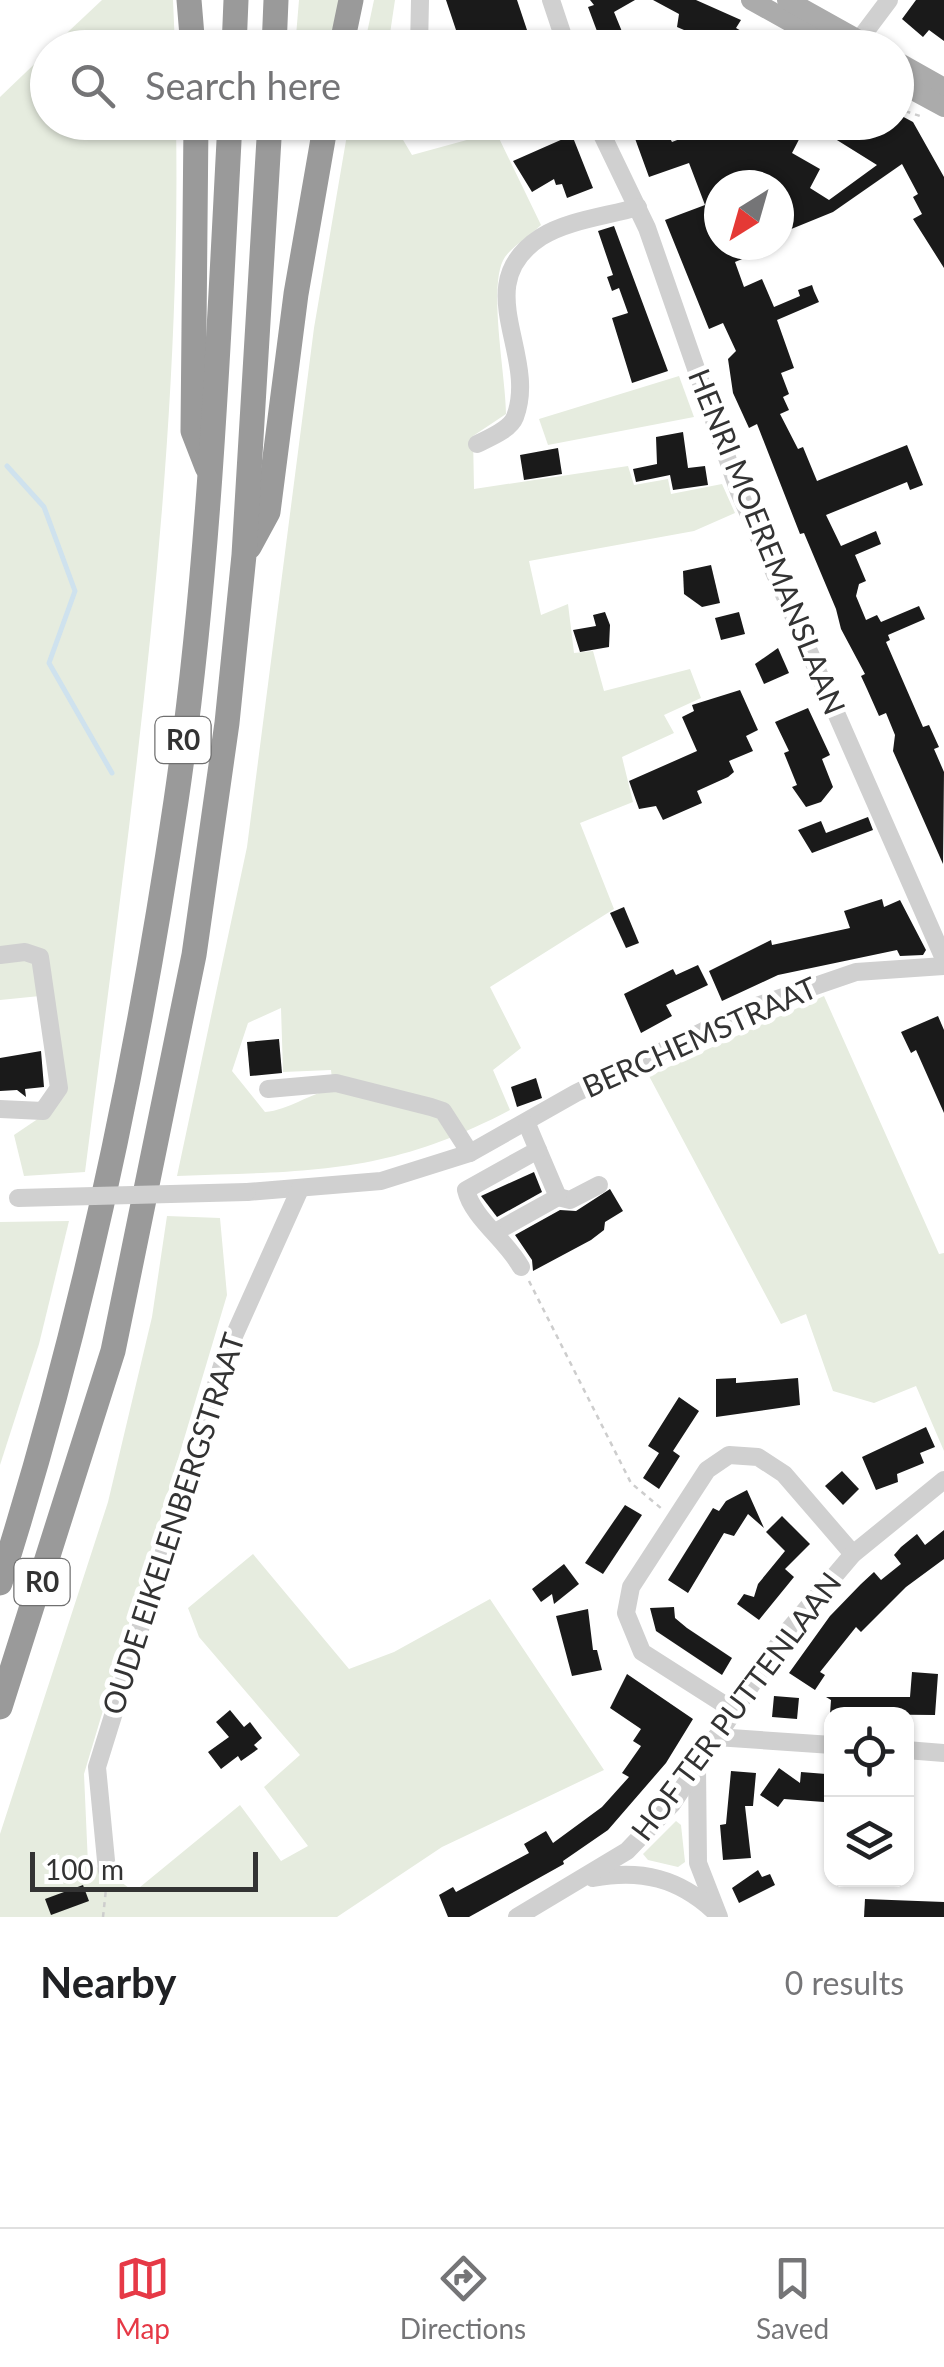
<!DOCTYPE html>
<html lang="en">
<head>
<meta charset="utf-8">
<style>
  :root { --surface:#fff; --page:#f2f2f2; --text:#202124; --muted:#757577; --line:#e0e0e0; --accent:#e63946 }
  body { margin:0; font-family:Lato,sans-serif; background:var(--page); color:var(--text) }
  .controls { position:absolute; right:30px; bottom:30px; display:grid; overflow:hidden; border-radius:20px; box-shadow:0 2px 8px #0004 }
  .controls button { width:90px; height:90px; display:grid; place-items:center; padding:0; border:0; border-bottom:2px solid var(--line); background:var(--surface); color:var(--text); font:50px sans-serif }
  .compass { position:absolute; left:704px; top:170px; width:90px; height:90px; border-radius:50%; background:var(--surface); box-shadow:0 2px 8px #0004; rotate:217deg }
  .scale { position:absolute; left:30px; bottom:25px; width:228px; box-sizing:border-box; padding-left:10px; border:5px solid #333; border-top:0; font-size:28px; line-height:35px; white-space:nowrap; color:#333; -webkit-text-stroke:8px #fff; paint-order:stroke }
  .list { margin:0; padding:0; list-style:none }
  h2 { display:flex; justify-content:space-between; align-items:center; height:130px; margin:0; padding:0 40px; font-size:42px }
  h2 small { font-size:32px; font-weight:400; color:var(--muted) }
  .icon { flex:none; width:55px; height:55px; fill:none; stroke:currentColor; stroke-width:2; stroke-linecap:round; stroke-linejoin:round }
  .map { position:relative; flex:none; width:944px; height:1917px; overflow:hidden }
  .search { position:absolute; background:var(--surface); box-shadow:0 2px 8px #0004; left:30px; right:30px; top:30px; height:110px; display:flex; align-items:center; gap:25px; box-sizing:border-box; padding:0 35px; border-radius:55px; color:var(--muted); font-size:38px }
  .sheet { height:310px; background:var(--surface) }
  nav { display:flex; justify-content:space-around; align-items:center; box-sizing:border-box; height:140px; border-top:2px solid var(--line); background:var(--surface); font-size:28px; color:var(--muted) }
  nav a { display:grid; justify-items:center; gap:5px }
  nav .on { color:var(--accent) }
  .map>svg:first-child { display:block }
  .green { fill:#e6ecdf; fill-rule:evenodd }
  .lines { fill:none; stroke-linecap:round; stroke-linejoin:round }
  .stream { stroke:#cfe2ee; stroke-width:5 }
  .building { fill:#1a1a1a }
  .path { stroke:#cdcdcd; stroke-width:2.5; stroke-dasharray:5 5; stroke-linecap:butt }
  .minor { stroke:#d0d0d0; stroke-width:18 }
  .major { stroke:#ababab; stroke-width:20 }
  .highway { stroke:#9a9a9a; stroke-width:25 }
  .minor-bridge { stroke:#d0d0d0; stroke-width:18 }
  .labels { text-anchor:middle; stroke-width:10; stroke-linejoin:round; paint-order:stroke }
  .shield { fill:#fff; stroke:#707070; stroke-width:2.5 }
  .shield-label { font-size:28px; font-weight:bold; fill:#333 }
  .street-label { font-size:30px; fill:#333; stroke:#fff }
</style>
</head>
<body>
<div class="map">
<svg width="944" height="1917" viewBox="0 0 944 1917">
  <rect width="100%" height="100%" fill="#fff"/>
  <g class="green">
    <path d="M102,0h71l2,47h-123z"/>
    <path d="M299,0h40l-10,47 -34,1z"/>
    <path d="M374,0h21l-7,47h-24z"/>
    <path d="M47,52l1,70 128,1c6,346 -47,704 -91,1049l-61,4 -10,-41 37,-25 -1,-115 -50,5v-903z"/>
    <path d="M349,123h44l19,32 84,-23 45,93c-10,10 -27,20 -36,32 -18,26 1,120 1,157l-33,22 1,53 154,-23 6,19 34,-6 3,15 51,-10 13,29 -41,18 -165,30 12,54 27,-11 6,49 19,-2 11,40 86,-22 11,29 -37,17 10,18 -52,24 11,45 -53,21 34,86 -124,78 31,61 -28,22 17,40c-123,65 -200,61 -333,66l70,-329 67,-519zM281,1008l2,64 48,-2 2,19c-25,5 -44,21 -68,23l-33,-41 16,-48z"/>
    <path d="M679,376l15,41 -146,28 -9,-26z"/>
    <path d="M824,996l115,258 5,-1v198l-28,-65 -42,17 -41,-12 -27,-77 -25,10 -132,-248z"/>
    <path d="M167,1216l53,2 7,77 -143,479 4,90 19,7 27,21 106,-87 41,56 27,-15 -44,-59 36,-32 -101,-118 -11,-29 65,-54 96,115 45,-17 96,-53 114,171 -162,77 -105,70h-337v-83l108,-332 44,-185z"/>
    <path d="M69,1221l-30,123 -39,121v-243z"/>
    <path d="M676,1821l5,4 4,37 -7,5 -30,-7 -5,-6z"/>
  </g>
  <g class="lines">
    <path class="stream" d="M7,466l37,41 31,84 -26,72 63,110"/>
  </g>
  <g class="building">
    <path d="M446,0h71l16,48h-71z"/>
    <path d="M590,0h45l-21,12 9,22 -22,8 -13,-35 6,-2z"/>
    <path d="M653,0h43l45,20 -5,8 36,20h-81l-12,-8 5,-10 -7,-3 2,-13z"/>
    <path d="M916,0h28v41l-15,-11 -6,7 -21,-18z"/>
    <path d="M896,113l17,9 31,55v91l-31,-49 9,-5 -9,-17 5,-3 -16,-30 -69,48 -54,22v-49h-60v60h57l-41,17 9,25 18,-8 12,28 26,-11 -2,-6 14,-5 2,6 5,11 -42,18 17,48 -13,5 8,21 -6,3 6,13 -9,4 18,35 5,-2 14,34 90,-36 16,40 -13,5 -3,-8 -81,33 15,31 35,-15 5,13 -26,11 11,26 -7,3 -3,12 10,24 11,-5 4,7 38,-16 6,13 -37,16 2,5 -4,2 37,85 6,-2 10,22 -5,2 10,23 -1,92 -50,-113 2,-16 -9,-22 -7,3 -12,-27 -6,-13 4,-2 -24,-45 -5,-20 -32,-76 -4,1 -43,-110 -8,4 -16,-35 -5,-34 8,-8 -13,-28 -14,6 -44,-109 40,-15 -16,-42 -40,14 -20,-55h32l11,20 52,-20h84l-16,31 28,16 -10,19 19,12 48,-35 -69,-43h88z"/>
    <path d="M572,135l21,53 -26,10 -5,-14 -6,1 -2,-6 -22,13 -19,-31z"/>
    <path d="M614,226l54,145 -36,12 -20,-65 16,-5 -9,-25 -7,3 -5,-14 6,-2 -15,-44z"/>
    <path d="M683,432l5,36 17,-2 3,19 -35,5 -3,-15 -34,7 -3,-13 24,-5 -1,-27z"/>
    <path d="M558,448l4,26 -38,6 -4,-25z"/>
    <path d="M711,565l9,38 -18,4 -18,-13 -1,-23z"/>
    <path d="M605,612l5,13 -1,22 -29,5 -7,-22 23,-4 -3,-11z"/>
    <path d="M739,612l6,22 -24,6 -6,-22z"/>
    <path d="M778,648l11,25 -25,11 -9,-20z"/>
    <path d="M740,690l18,40 -12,6 7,15 -24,10 5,11 -6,5 -31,14 5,12 -39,17 -7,-14 -17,3 -10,-28 68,-30 -15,-34 12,-6 -2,-6z"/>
    <path d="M808,708l22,47 -8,4 11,28 -12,15 -15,5 -14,-20 5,-2 -13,-32 5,-2 -14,-29z"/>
    <path d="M868,817l5,13 -61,23 -14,-23 23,-9 5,12z"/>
    <path d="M882,899l2,8 16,-7 26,50 -3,5 -23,1 -3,-6 -119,25 -56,26 -13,-30 62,-31 1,5 78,-17 -6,-17z"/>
    <path d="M624,907l15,36 -13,5 -16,-35z"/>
    <path d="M698,965l10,20 -42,20 6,11 -31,17 -17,-39 49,-25 3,6z"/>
    <path d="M938,1016l6,14v83l-28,-63 -5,3 -10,-21z"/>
    <path d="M279,1039l3,34 -32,3 -3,-34z"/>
    <path d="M41,1051l3,36 -19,2 1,8 -9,-7 -17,1v-33z"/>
    <path d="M536,1078l6,20 -25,9 -6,-20z"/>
    <path d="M534,1172l8,20 -45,25 -16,-21z"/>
    <path d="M610,1189l13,22 -18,11 -1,8 -13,10 -58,31 -1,-11 -17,-25 45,-25 16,1z"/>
    <path d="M736,1378v5l62,-5 2,27 -84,12v-38z"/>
    <path d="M679,1397l20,14 -26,40 7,5 -21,33 -16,-11 16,-25 -11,-7z"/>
    <path d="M926,1427l9,20 -15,6 4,10 -27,11 1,8 -22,8 -14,-33z"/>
    <path d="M842,1471l17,18 -16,16 -18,-19z"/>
    <path d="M747,1490l17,38 -16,-14 -14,22 -10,-3 -36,60 -20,-13 45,-72 6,3 7,-10z"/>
    <path d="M625,1505l17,10 -39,59 -18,-11z"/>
    <path d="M782,1516l28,28 -25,25 9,8 -35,43 -22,-16 7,-10 10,3 4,-13 27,-33 -19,-19z"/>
    <path d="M944,1530v29l-38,28 -45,45 -5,-5 -36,45 5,3 -10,15 -26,-17 41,-57 31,-32 13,-12 7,8 20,-16 -7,-9 7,-8 16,-13 8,11z"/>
    <path d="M564,1564l15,20 -25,20 -2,-10 -11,8 -9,-13z"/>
    <path d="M674,1607l1,11 12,10 45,30 -10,17 -66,-44 -6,-23z"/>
    <path d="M588,1609l5,41h4l5,20 -30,6 -16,-60z"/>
    <path d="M912,1672l26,2 -3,41 -105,-1 1,-14 -5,-3h84z"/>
    <path d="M627,1674l66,45 -27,44 -58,67 -45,31 1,3 -95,53h-21l-9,-22 14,-8 3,5 73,-39 -5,-9 22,-13 7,12 49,-36 27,-30 -7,-4 19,-27 -8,-5 8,-12 -31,-21z"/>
    <path d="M774,1696l25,2 -2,21 -25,-2z"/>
    <path d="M230,1710l14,17 6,-5 12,16 -8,7 4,4 -17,12 -3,-5 -17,13 -13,-17 21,-15 -13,-15z"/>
    <path d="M779,1768l21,15 1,-11 25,2 -2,28 -40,-3 -6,8 -18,-12z"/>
    <path d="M731,1771l25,2 -3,33h-8l6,52 -28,2 -3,-35 6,-1z"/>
    <path d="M758,1870l4,7 8,-3 5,11 -36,18 -7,-15z"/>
    <path d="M83,1885l6,16 -38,14 -6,-16z"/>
    <path d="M865,1899l79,3v15h-80z"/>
  </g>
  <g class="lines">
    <g class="path">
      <path d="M896,108l27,9"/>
      <path d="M529,1281l102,202 31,26"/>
      <path d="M103,1917l3,-28"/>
    </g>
    <g class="minor">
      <path d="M551,0l16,48"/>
      <path d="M859,40l30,-40"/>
      <path d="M419,48l1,-48"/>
      <path d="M446,122h8"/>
      <path d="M596,122l51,106 92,264 205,467"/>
      <path d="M477,444c12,-6 33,-14 38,-27 24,-63 -48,-132 26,-180 27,-17 67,-21 97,-30"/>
      <path d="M0,955l25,-3 15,5 19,131 -16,23 -43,-2"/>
      <path d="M268,1089l68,-6 95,24 12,4 27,42"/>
      <path d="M247,1192l134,-11 89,-28 106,-60 175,-85 105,-36 88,-6"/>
      <path d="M558,1197l12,3 29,-15"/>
      <path d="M497,1231l61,-34 -20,-47"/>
      <path d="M521,1267c-14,-26 -49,-50 -55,-77l72,-40 -11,-26"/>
      <path d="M733,1710l-91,-58 -16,-39 5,-26 76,-117 22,-15 29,2 26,17 69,80"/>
      <path d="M716,1737l116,8"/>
      <path d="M906,1750l38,3"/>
      <path d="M697,1766l1,97 21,54"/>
      <path d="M107,1871l-10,-104 128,-411 75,-167"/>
      <path d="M593,1878c48,-9 86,0 122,34"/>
      <path d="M517,1917l110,-66 45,-47 114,-171 67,-79 91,-74"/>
    </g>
    <g class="major">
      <path d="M751,0l86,48"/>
      <path d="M787,0l86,48"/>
      <path d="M896,61l48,27"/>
      <path d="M896,81l48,26"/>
    </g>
    <g class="highway">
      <path d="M189,0l4,48"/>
      <path d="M234,48l2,-48"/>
      <path d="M274,48l2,-48"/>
      <path d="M341,48l10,-48"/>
      <path d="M196,122l-3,309 14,36"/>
      <path d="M249,547l19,-35 28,-218 30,-172"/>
      <path d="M0,1583c81,-254 137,-518 176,-782 33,-224 42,-453 54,-679"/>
      <path d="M0,1707l113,-356 81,-396 33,-232 17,-168 26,-433"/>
    </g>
    <path class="minor-bridge" d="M18,1198l229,-6"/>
  </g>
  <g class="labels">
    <g class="shield">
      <rect x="155.5" y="717" width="55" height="46" rx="8"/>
      <rect x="14.5" y="1559" width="55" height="46" rx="8"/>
    </g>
    <g class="shield-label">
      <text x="183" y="750">R0</text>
      <text x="42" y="1592">R0</text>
    </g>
    <g class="street-label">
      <text transform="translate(766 542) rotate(68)" y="10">HENRI MOEREMANSLAAN</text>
      <text transform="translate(700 1038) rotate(-24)" y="10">BERCHEMSTRAAT</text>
      <text transform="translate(174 1524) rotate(-72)" y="10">OUDE EIKELENBERGSTRAAT</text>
      <text transform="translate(737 1707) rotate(-53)" y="10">HOF TER PUTTENLAAN</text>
    </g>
  </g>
</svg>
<div class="controls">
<button><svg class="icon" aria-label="locate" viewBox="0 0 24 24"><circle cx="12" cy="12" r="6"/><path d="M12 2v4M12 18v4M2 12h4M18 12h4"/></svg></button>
<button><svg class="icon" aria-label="layers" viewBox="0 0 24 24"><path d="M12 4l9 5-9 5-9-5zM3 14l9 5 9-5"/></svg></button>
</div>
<svg class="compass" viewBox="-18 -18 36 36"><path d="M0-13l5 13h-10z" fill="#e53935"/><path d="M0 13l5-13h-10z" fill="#757577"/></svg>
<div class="scale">100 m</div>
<div class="search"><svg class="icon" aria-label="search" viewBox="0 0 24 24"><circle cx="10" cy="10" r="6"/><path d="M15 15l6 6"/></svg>Search here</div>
</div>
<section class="sheet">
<h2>Nearby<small>0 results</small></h2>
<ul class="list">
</ul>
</section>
<nav>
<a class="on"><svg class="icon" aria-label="map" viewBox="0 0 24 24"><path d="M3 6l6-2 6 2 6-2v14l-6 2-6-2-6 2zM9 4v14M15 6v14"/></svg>Map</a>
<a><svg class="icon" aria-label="directions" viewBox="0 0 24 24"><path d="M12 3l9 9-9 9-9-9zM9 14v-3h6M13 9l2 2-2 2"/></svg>Directions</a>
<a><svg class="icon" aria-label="saved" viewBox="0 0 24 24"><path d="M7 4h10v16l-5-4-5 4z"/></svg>Saved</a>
</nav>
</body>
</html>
